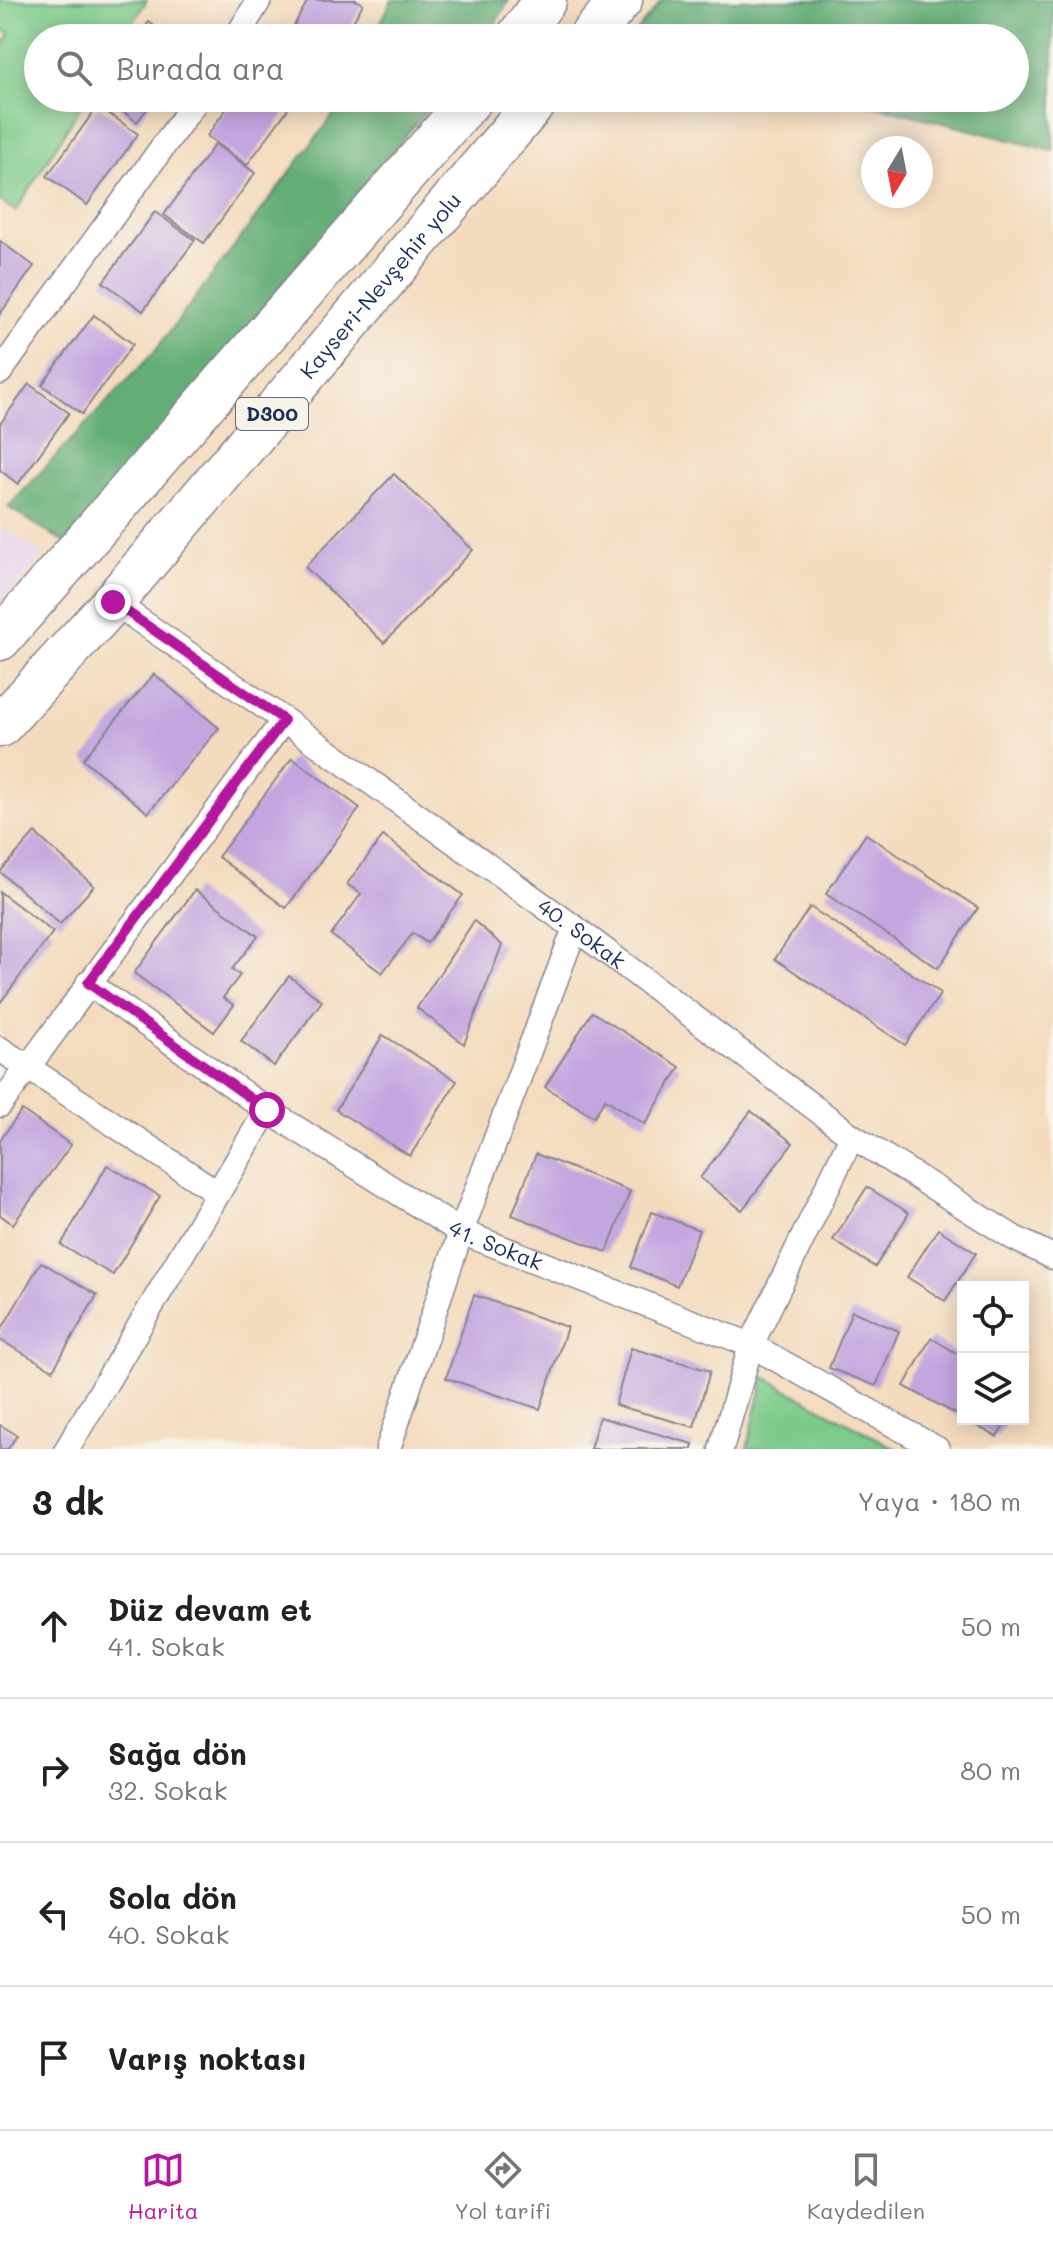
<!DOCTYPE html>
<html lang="tr">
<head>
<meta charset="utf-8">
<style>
  :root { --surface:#fff; --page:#f2f2f2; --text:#202124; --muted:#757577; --line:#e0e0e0; --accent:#b5179e }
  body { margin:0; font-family:Mali,sans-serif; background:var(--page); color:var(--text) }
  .controls { position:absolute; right:24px; bottom:24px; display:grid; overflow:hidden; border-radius:0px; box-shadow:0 4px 20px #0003 }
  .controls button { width:72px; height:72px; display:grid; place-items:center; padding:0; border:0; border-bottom:2px solid var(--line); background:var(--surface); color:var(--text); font:40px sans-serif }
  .compass { position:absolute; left:861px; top:136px; width:72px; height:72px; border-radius:50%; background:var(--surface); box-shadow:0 4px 20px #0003; rotate:190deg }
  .stop { position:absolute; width:24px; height:24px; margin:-18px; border:6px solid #b5179e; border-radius:50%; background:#fff }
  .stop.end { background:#b5179e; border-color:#fff; box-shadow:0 2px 8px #0008 }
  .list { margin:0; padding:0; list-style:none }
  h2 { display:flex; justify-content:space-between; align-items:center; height:104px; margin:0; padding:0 32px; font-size:34px }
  h2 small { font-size:26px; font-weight:400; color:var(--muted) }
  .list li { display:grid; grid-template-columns:52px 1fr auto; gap:24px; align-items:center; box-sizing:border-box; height:144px; padding:0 32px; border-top:2px solid var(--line) }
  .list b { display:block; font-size:30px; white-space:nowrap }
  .list p { margin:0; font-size:26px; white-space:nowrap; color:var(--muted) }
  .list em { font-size:26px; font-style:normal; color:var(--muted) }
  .icon { flex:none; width:44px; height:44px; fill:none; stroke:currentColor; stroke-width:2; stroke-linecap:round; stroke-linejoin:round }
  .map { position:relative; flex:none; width:1053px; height:1449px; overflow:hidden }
  .search { position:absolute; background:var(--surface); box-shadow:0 4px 20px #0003; left:24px; right:24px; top:24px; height:88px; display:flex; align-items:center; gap:20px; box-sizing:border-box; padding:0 28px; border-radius:44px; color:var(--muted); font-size:30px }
  .sheet { height:680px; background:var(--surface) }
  nav { display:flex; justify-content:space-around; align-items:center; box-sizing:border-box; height:112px; border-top:2px solid var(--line); background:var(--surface); font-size:22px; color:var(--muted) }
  nav a { display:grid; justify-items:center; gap:4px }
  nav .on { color:var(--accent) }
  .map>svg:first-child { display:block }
  .built { fill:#e7d2ef }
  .green { fill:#7bca8a; stroke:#4b7c74; stroke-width:2 }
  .forest { fill:#64ae76; stroke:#406e6a; stroke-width:2 }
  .building { fill:#c2a6e0 }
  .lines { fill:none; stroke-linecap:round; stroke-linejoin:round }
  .minor-casing { stroke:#88858e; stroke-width:27 }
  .trunk-casing { stroke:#88858e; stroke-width:45 }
  .minor { stroke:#fff; stroke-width:24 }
  .trunk { stroke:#fff; stroke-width:42 }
  .route { stroke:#b5179e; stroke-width:10 }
  .labels { text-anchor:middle; stroke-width:6; stroke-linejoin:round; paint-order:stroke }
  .shield { fill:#f7f3e8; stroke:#5d6a87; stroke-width:2 }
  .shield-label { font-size:20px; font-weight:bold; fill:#1b2f5e }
  .street-label { font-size:22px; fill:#1b2f5e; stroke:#f7f3e8 }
</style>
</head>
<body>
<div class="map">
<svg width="1053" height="1449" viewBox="0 0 1053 1449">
  <rect width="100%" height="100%" fill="#f7f3e8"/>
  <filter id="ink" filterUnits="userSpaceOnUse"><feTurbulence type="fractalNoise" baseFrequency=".0125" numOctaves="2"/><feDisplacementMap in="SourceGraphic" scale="16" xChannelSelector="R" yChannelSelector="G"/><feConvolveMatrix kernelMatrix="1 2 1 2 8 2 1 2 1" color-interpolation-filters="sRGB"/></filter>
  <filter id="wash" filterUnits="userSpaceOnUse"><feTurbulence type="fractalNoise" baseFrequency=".006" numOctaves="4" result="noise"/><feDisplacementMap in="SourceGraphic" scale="32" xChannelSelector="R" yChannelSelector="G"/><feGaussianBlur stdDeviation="1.8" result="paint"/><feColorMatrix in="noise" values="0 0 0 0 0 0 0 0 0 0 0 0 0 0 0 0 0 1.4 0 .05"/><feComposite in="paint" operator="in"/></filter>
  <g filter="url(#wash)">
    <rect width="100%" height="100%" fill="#f4dbbe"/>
    <path class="built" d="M0,527l43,27 -43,51z"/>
    <g class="green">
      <path d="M0,0h147l-23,38h-86v60h48l-70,113 -16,-10v-151l10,-16 -10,-7z"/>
      <path d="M764,1377l132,72h-149z"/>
    </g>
    <g class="forest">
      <path d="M392,0h117l-22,38h-99l-10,-10z"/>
      <path d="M662,0h391v151l-207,-53h169v-60h-384z"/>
      <path d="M346,98h91l-370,446 -59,-37 147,-156z"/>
    </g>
    <g id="blocks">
      <g class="building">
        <path d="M308,0h48l7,4 -19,34h-57z"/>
        <path d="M149,22l21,16h-33z"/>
        <path d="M105,98h50l-18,24z"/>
        <path d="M234,98h62l-49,67 -40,-29z"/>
        <path d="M98,106l40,28 -51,71 -40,-29z"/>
        <path d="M215,144l40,29 -51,70 -40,-28z"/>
        <path d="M155,212l40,28 -52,71 -40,-29z"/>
        <path d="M0,241l34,25 -34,48z"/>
        <path d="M94,315l39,29 -51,70 -40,-29z"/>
        <path d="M29,384l40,29 -51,71 -18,-14v-46z"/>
        <path d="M394,474l79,76 -89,93 -79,-76z"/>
        <path d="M154,674l65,54 -71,85 -65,-54z"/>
        <path d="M292,758l68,50 -74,100 -68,-51z"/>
        <path d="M35,833l59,53 -34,38 -60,-52z"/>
        <path d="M866,834l112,74 -40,60 -112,-74z"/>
        <path d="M383,836l80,59 -36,48 -14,-10 -31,40 -51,-38 30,-41 -14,-10z"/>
        <path d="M195,890l63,46 -26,33 8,6 -17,23 11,7 -20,27 -80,-59z"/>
        <path d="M0,892l53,40 -53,71z"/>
        <path d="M810,907l131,86 -36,52 -130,-86z"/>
        <path d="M474,921l28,24 -38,99 -47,-36z"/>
        <path d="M289,976l33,25 -48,65 -33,-25z"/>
        <path d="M592,1012l88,55 -35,57 -40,-25 -11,18 -49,-30z"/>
        <path d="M383,1035l74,46 -47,75 -74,-46z"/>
        <path d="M22,1110l49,35 -58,79 -13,-9v-75z"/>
        <path d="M751,1111l42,32 -51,67 -42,-32z"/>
        <path d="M536,1154l94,37 -23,61 -95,-37z"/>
        <path d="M107,1165l53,31 -47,79 -52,-30z"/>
        <path d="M867,1187l42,26 -34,54 -42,-27z"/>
        <path d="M652,1212l47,18 -22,56 -46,-19z"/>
        <path d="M938,1229l38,24 -31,48 -38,-24z"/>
        <path d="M41,1262l56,33 -44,75 -53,-30v-8z"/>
        <path d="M474,1295l93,32 -27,82 -94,-31z"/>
        <path d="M852,1311l47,20 -23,55 -47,-18z"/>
        <path d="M931,1338l32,19v61l-59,-32z"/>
        <path d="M631,1348l79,23 -16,56 -79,-22z"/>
        <path d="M599,1417l94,27 -1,5h-102z"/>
        <path d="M964,1419h44l-11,18z"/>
        <path d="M0,1425l17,10 -9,14h-8z"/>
      </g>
    </g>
  </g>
  <g filter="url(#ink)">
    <use href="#blocks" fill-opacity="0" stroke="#88858e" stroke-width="2"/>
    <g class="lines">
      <g class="minor-casing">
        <g id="minor">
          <path d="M236,38l23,-38"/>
          <path d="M0,372l198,-274"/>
          <path id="s1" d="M113,602l171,118 291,208 277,208 162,102 39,19"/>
          <path id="s2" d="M88,983l179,127 194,122 290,113 186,104"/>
          <path d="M0,1049l218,144"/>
          <path d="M0,1105l284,-385"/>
          <path d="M67,1449l200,-339"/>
          <path d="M388,1449l73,-217 114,-304"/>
          <path d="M721,1449l30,-104 101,-209"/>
        </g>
      </g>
      <g class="trunk-casing">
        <g id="trunk">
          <path d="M517,38l28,-38"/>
          <path d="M589,38l32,-38"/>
          <path d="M0,639l472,-541"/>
          <path id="s3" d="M0,726l113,-124 426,-504"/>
        </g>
      </g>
      <use href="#minor" class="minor"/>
      <use href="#trunk" class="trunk"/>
    </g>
  </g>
  <g class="lines" filter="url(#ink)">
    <path class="route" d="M113,602l171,118 -196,263 179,127"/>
  </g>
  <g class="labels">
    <rect class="shield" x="236" y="398" width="72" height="32" rx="6"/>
    <g class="shield-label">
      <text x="272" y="421">D300</text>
    </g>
    <g class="street-label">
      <text dy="8" stroke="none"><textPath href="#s3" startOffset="582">Kayseri-Nevşehir yolu</textPath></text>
      <text dy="8" stroke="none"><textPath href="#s1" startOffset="574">40. Sokak</textPath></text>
      <text dy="8" stroke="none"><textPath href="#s2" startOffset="486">41. Sokak</textPath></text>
    </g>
  </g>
</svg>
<div class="controls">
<button><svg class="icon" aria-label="locate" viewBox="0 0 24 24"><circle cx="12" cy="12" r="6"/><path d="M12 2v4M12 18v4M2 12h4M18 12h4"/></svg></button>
<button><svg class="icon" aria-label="layers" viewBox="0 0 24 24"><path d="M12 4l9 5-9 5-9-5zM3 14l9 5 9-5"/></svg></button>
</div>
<svg class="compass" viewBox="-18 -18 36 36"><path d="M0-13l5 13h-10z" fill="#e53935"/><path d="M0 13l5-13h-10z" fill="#757577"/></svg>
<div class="stop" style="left:267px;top:1110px"></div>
<div class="stop end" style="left:113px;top:602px"></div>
<div class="search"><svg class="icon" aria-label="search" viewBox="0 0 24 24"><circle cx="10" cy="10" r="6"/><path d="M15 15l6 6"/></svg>Burada ara</div>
</div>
<section class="sheet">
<h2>3 dk<small>Yaya · 180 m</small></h2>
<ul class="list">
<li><svg class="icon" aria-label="ahead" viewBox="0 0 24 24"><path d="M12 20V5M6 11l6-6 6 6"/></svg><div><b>Düz devam et</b><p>41. Sokak</p></div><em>50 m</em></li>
<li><svg class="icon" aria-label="right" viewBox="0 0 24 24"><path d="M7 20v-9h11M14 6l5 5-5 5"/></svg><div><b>Sağa dön</b><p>32. Sokak</p></div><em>80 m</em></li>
<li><svg class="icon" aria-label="left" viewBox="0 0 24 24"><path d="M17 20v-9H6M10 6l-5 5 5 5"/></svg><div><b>Sola dön</b><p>40. Sokak</p></div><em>50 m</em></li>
<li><svg class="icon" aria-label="arrive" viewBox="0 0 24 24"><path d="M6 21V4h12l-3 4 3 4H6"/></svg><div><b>Varış noktası</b></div></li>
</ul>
</section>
<nav>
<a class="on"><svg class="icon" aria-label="map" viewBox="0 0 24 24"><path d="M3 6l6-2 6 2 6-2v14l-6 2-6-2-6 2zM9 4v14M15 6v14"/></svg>Harita</a>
<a><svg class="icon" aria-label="directions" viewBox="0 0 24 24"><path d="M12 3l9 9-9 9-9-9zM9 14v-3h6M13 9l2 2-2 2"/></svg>Yol tarifi</a>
<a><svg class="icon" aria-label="saved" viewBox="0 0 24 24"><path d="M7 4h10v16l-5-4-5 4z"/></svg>Kaydedilen</a>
</nav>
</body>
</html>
